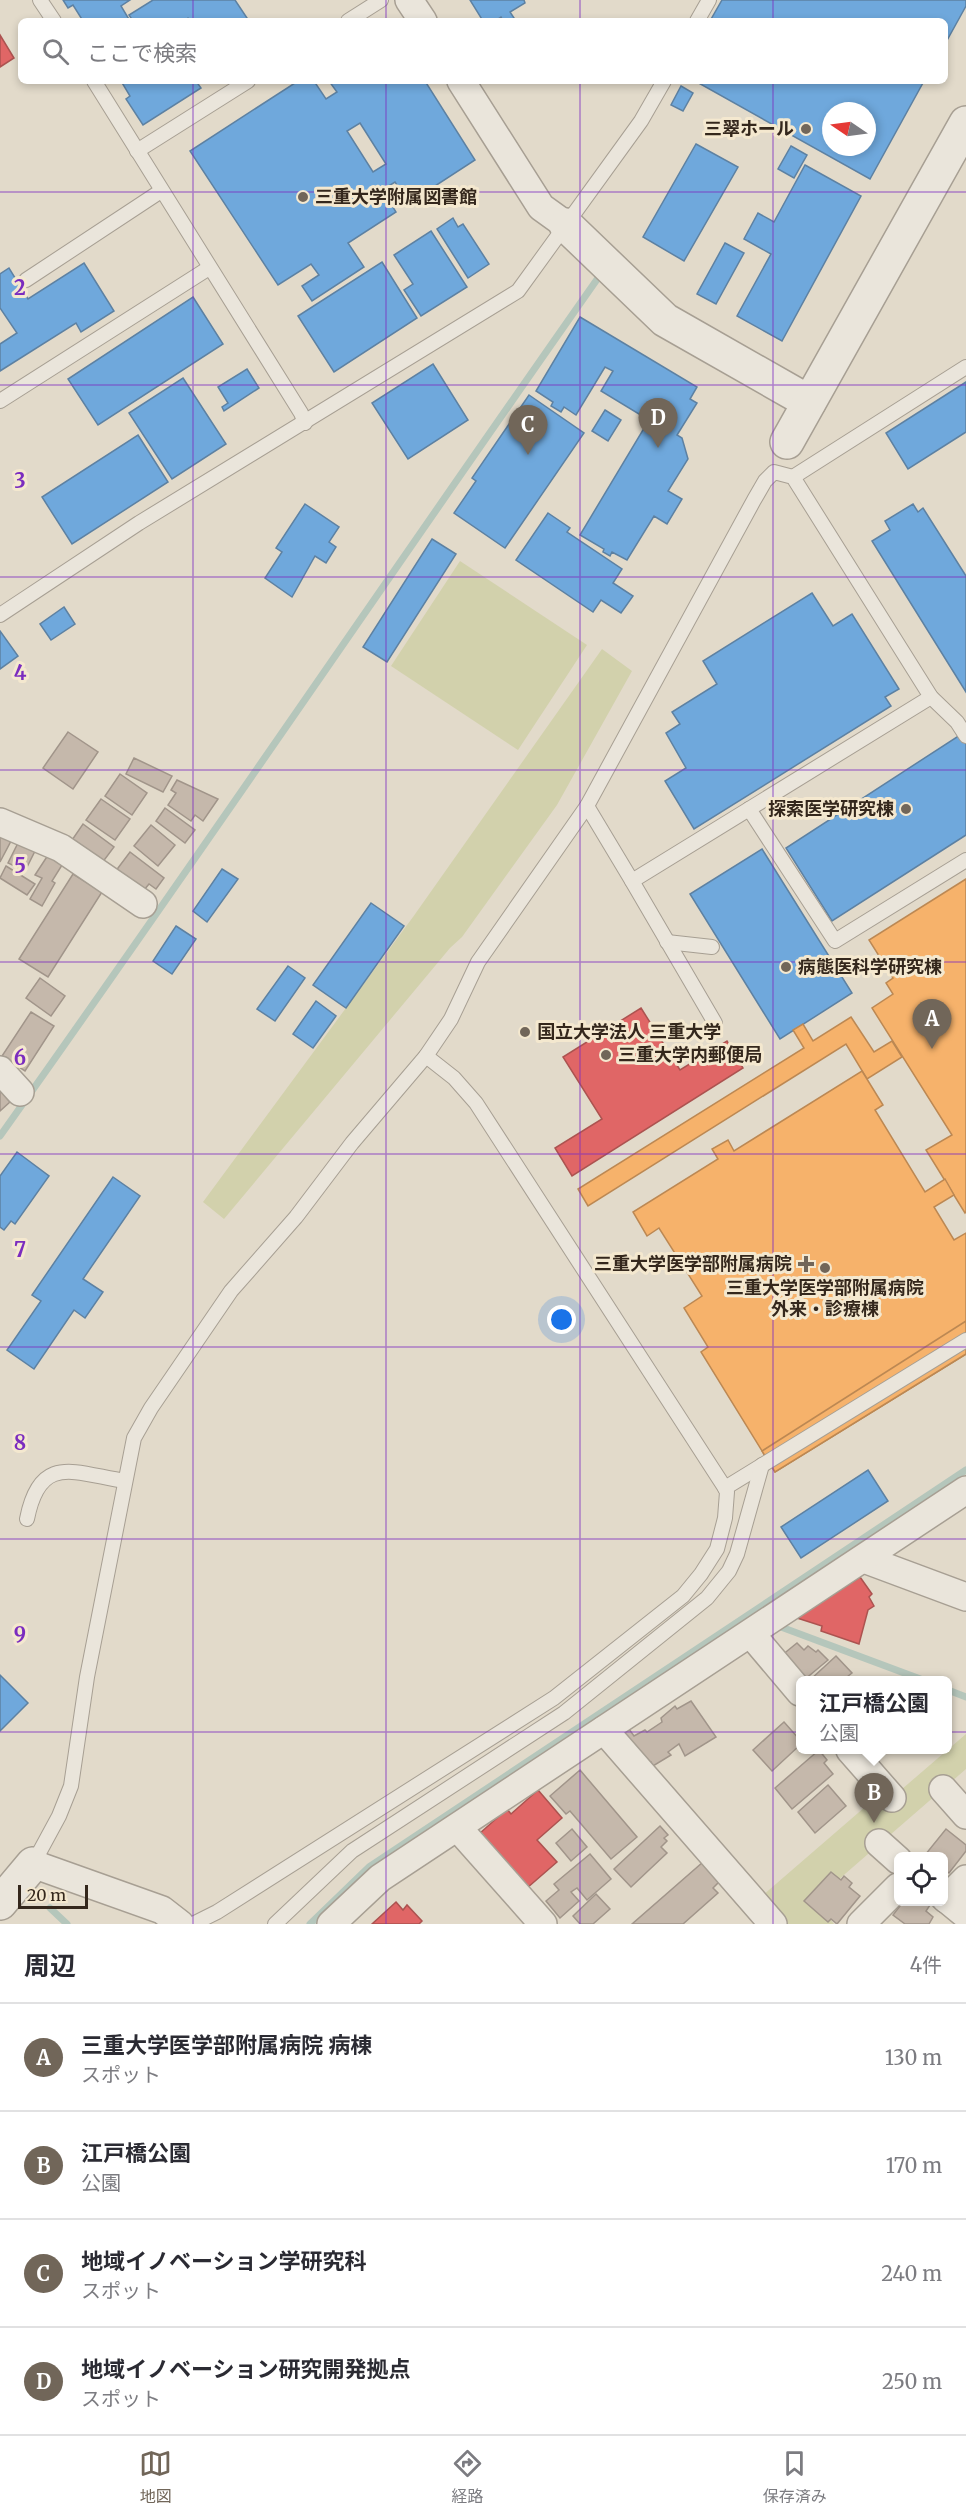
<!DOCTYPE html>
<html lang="ja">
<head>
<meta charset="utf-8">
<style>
  :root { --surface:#fff; --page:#f2f2f3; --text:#2b2b33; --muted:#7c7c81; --line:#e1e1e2; --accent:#716659 }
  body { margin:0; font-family:Merriweather,"Noto Sans JP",serif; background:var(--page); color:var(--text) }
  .controls { position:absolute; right:18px; bottom:18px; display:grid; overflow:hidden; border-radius:9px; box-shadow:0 3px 9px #0003 }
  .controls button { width:54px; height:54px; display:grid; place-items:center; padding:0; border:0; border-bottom:2px solid var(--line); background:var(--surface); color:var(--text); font:30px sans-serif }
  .compass { position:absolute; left:822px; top:102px; width:54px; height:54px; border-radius:50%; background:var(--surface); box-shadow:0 3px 9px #0003; rotate:283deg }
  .scale { position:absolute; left:18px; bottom:15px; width:70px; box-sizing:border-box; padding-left:6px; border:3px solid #34271c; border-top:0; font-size:16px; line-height:21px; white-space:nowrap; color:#34271c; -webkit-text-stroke:4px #f4e8cf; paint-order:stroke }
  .you { position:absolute; left:562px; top:1320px; width:21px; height:21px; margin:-15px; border:4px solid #fff; border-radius:50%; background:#1a73e8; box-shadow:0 0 0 9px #1a73e833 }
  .badge { display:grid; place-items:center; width:39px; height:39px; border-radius:50%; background:var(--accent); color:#fff; font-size:20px; font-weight:700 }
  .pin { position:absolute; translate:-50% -50px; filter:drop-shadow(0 2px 3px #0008) }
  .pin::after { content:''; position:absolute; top:32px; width:21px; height:18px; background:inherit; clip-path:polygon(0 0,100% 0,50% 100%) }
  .popup { position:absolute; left:796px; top:1676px; width:156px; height:78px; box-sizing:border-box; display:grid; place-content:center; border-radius:9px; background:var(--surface); filter:drop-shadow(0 2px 4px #0005); font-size:20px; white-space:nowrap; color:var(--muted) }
  .popup b { font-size:22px; color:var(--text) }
  .popup::after { content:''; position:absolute; left:50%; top:100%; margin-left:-12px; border:12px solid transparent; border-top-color:var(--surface) }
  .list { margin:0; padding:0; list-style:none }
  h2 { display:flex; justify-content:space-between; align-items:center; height:78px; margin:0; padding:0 24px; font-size:26px }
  h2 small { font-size:20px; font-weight:400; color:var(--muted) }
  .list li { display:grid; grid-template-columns:39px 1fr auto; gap:18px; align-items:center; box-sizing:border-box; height:108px; padding:0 24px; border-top:2px solid var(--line) }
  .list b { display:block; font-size:22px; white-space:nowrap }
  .list p { margin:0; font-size:20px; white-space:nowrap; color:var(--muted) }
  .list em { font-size:20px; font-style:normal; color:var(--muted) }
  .icon { flex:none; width:33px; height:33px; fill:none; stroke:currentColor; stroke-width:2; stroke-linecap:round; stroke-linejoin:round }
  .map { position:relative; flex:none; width:966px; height:1924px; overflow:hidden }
  .search { position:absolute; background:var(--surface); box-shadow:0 3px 9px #0003; left:18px; right:18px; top:18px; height:66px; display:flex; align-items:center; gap:15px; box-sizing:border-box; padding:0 21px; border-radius:9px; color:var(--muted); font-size:22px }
  .sheet { height:510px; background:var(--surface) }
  nav { display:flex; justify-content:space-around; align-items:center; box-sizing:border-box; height:84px; border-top:2px solid var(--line); background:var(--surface); font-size:16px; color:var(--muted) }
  nav a { display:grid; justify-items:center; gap:3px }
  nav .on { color:var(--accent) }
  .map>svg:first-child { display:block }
  .green { fill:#d2d1ac }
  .shops { fill:#e06666; stroke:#ac5350; stroke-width:1.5 }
  .schools { fill:#6fa8dc; stroke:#5d81a2; stroke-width:1.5; fill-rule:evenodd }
  .health { fill:#f6b26b; stroke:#bc8853; stroke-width:1.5 }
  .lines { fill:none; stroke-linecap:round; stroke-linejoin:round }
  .stream { stroke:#b5c6bb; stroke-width:7 }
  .building { fill:#c5b8ab; stroke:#a1958a; stroke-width:1.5 }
  .service-casing { stroke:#a79f93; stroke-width:16 }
  .minor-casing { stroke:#a79f93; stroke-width:30 }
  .tertiary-casing { stroke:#a79f93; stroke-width:36 }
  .service { stroke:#eae5db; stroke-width:14 }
  .minor { stroke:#eae5db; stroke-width:27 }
  .tertiary { stroke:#eae5db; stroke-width:33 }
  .grid { fill:none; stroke:#7b2cbf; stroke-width:1.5; stroke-opacity:0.55 }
  .poi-dot { fill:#716659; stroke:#f4e8cf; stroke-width:2 }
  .labels { text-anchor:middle; stroke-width:6; stroke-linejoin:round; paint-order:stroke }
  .poi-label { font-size:18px; font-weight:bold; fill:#34271c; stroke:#f4e8cf; text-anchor:start }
  .grid-label { font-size:20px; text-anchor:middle; font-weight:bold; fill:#7b2cbf; stroke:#f4e8cf; stroke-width:6; stroke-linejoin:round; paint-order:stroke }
</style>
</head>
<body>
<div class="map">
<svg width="966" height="1924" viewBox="0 0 966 1924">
  <rect width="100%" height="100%" fill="#e2daca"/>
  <g class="green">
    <path d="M460,561l127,84 -69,105 -127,-84z"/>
    <path d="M602,649l30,22 -75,134 -95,132 -12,11 -226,271 -21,-17 210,-285z"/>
    <path d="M966,1734v35l-151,131 19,24h-48l-24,-28 118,-102 7,8z"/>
  </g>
  <g class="shops">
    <path d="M0,35l14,23 -14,9z"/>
    <path d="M641,1008l39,62 47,-29 16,27 -171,108 -17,-28 47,-29 -39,-62z"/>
    <path d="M860,1577l12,17 -3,3 5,9 -6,4 -9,34 -38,-13 1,-5 -25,-8z"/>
    <path d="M538,1790l24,28 -25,22 20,22 -30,26 -48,-54 28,-25 4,5z"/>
    <path d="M396,1902l7,8 4,-5 15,16 -3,3h-47z"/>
  </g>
  <g class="schools">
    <path d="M63,0h67l-9,6 9,15h-47l-10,-16 -5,3z"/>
    <path d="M153,0h82l14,21h-59l-2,-3 -4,3h-51l-4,-6z"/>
    <path d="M470,0h54l1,3 -15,9 6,9h-13l-2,-4 -6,4h-12z"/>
    <path d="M722,0h244v6l-21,38v-23h-235z"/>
    <path d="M121,81h75l5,7 -58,37 -17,-26 4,-3z"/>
    <path d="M298,81h16l12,18 11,-7 -8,-11h96l50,79 -66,43 -14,-21 -13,8 14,22 -48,31 16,24 -52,34 -10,-15 17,-11 -8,-11 -33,21 -88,-134zM360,123l26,41 -13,8 -26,-41z"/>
    <path d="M695,81h229l-54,98zM831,111h36v36h-36z"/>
    <path d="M681,86l12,7 -10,18 -12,-6z"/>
    <path d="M696,144l42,23 -54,94 -41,-24z"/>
    <path d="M791,146l16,9 -13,23 -16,-9z"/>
    <path d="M805,165l56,31 -79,145 -45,-25 34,-62 -27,-15 14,-26 16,9z"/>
    <path d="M453,218l5,9 5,-3 26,40 -21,14 -31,-49z"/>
    <path d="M431,231l36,56 -46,29 -17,-26 9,-6 -19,-29z"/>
    <path d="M725,243l19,10 -28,51 -19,-10z"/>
    <path d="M382,262l35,56 -83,54 -36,-56z"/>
    <path d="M84,263l30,48 -33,21 -5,-9 -76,48v-27l17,-11 -17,-25v-34l9,-6 19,31z"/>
    <path d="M193,297l30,47 -125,81 -30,-46z"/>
    <path d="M580,317l117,70 -7,12 7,4 -20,32 5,3 6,21 -20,32 14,8 -15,25 -13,-8 -27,44 -15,-8 -2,4 -7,-4 1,-3 -24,-14 69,-115 -48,-29 12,-20 -8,-4 -29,48 -12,-8 -3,5 -10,-6 2,-4 -17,-11z"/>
    <path d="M433,364l35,56 -60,39 -36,-56z"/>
    <path d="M247,369l12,19 -35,23 -2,-4 6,-4 -10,-16z"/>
    <path d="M183,378l43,66 -54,35 -43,-66z"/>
    <path d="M966,382v50l-58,37 -22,-36z"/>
    <path d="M529,395l55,38 -79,115 -51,-35 22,-32 -4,-3z"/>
    <path d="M605,410l16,10 -13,21 -16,-10z"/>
    <path d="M138,435l30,47 -96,62 -30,-47z"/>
    <path d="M305,504l34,23 -10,15 7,5 -10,16 -11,-7 -23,41 -27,-19 17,-26 -6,-4z"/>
    <path d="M913,504l5,8 5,-4 43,68v116l-94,-151 18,-11 -5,-9z"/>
    <path d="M548,513l22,15 -3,4 55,37 -9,14 20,13 -12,17 -20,-13 -8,12 -77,-52z"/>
    <path d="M432,539l24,15 -69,108 -24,-15z"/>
    <path d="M812,593l21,33 19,-12 47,75 -14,8 6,9 -197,123 -29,-48 21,-13 -20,-35 14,-9 -8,-12 45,-28 -14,-23z"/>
    <path d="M64,607l11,17 -24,16 -11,-16z"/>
    <path d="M0,631l18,25 -18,13z"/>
    <path d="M960,735l6,8v92l-134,86 -46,-73z"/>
    <path d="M762,849l90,144 -72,46 -90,-145z"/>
    <path d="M222,869l16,10 -31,43 -14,-11z"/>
    <path d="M371,903l33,23 -58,82 -33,-23z"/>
    <path d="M176,926l20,13 -24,35 -19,-13z"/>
    <path d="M288,966l17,12 -30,43 -18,-12z"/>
    <path d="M316,1001l20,15 -23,32 -20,-14z"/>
    <path d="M17,1152l32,24 -34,48 -4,-3 -7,9 -4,-3v-51z"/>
    <path d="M113,1177l27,19 -57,83 20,13 -18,26 -11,-8 -40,59 -27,-19 34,-49 -9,-6z"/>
    <path d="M868,1470l20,31 -87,57 -20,-31z"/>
    <path d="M0,1675l28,28 -28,28z"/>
  </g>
  <g class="health">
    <path d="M966,879v333l-1,1 -39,-63 26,-15 -80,-127 21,-14 -7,-11 7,-5 -24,-38z"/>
    <path d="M851,1017l23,35 18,-11 10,16 -35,22 -21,-35 -258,162 -10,-17 226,-141 -11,-18 10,-6 10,17z"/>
    <path d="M862,1071l21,34 -8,5 50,82 20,-13 9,16 -20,12 20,33 12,-7v121l-191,118 -74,-120 7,-5 -24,-39 18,-12 -43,-68 -12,8 -14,-24 85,-53 -6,-10 16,-9 6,11z"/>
    <path d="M966,1321v33l-191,118 -13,-21z"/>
  </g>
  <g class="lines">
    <g class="stream">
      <path d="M0,1136c202,-284 397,-572 598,-858"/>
      <path d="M781,1627l142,53"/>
      <path d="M948,1690l18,7"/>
      <path d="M50,1908l17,16"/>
      <path d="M310,1924l59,-57 597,-397"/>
    </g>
  </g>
  <g class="building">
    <path d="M68,732l30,20 -25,37 -30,-21z"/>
    <path d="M134,758l38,18 -9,16 -37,-18z"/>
    <path d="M120,774l27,19 -15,22 -27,-19z"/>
    <path d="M177,780l41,19 -15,22 -8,-6 -4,6 -23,-16 8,-12 -5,-3z"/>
    <path d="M101,799l29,20 -15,21 -29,-20z"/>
    <path d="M165,808l30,22 -10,13 -29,-22z"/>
    <path d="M83,824l31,23 -12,16 -30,-23z"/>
    <path d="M151,825l24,20 -17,21 -24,-20z"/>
    <path d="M0,836l11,5 -11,21z"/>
    <path d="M20,839l17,8 -12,24 -17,-8z"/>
    <path d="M50,852l14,10 -12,19 3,2 -13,23 -12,-7 12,-21 -7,-3z"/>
    <path d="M130,852l34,26 -8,11 -7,-5 -5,6 -32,-14z"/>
    <path d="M6,866l29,18 -8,11 -27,-17z"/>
    <path d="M73,874l29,18 -54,85 -29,-18z"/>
    <path d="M40,978l25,18 -14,20 -25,-18z"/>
    <path d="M31,1012l23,14 -29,45 -23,-15z"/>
    <path d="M0,1090l10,12 -10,9z"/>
    <path d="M797,1643l7,7 4,-4 8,6 2,-2 10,10 -24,20 -23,-24z"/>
    <path d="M836,1656l16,17 -9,7h-33z"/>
    <path d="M691,1701l25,36 -31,19 -6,-12 -11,8 3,3 -18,11 -2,-4 -4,2 -26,-29 8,-6 5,7 11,-6 2,2 15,-10 -1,-4 14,-12 2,3z"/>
    <path d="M784,1722l16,18v5l-28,26 -19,-21z"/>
    <path d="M819,1750l8,10 -3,3 9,11 -41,35 -17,-21z"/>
    <path d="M580,1770l57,67 -26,22 -41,-48 -4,3 -16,-18z"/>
    <path d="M828,1785l18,21 -31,27 -17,-21z"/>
    <path d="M660,1826l8,9 -4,3 3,3 -6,6 6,6 -36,34 -17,-18z"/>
    <path d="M572,1829l15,18 -16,14 -15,-18z"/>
    <path d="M946,1829l20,16v6l-17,22 -5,-4v-13l-19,-1z"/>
    <path d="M590,1854l21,25 -24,21 -10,-12 -6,4 8,9 -19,17 -14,-17 13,-11 -5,-6z"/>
    <path d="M703,1862l17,19 -7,7 5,5 -35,31h-51z"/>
    <path d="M831,1872l10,8 3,-4 8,7 -3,4 11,9 -23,28 -6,-5 -3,3 -24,-21z"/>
    <path d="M596,1894l14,15 -17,15h-13l-7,-8z"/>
    <path d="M903,1902h29l-6,9 7,6 -4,7h-24l-12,-9z"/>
  </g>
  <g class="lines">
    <g class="service-casing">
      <g id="service">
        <path d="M40,0l14,21"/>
        <path d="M348,21l33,-21"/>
        <path d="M697,21l12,-21"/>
        <path d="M94,81l207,332 4,10"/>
        <path d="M137,151l111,-70"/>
        <path d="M26,280l135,-89"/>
        <path d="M0,401l209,-133"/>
        <path d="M793,477l173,-110"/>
        <path d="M0,615l139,-92 379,-232 123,-170 23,-40"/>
        <path d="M587,806l45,75 299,-184"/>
        <path d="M749,809l86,132 131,-81"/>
        <path d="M632,881l83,142"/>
        <path d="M667,942l45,5"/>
        <path d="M725,1488l241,-148"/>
        <path d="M27,1519c13,-66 47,-46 98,-38"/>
        <path d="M33,1864l26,-48 12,-30 16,-109 47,-239 17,-30 80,-117 65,-74 56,-74 74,-87 25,-37 27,-57 109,-156 167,-306 11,-19 9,-9 19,5 138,220 26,25 9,14"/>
        <path d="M193,1924l24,-12 337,-214 129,-102 18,-22 16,-25 8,-31 2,-26 -2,-4 -249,-385 -22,-25 -28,-22"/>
        <path d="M275,1924l77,-73 212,-138 143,-115 22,-27 8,-17 25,-89"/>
      </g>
    </g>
    <g class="minor-casing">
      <g id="minor">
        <path d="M409,0l14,21"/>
        <path d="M461,81l80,126 25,18"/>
        <path d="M0,822l61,26 82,56"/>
        <path d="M0,1070l20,22"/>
        <path d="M864,1559l102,38"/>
        <path d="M751,1634l49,58"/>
        <path d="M604,1730l169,194"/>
        <path d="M850,1750l42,48"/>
        <path d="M943,1789l23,26"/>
        <path d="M458,1828l85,96"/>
        <path d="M879,1843l19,17"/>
        <path d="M33,1864l129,46 18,14"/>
        <path d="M944,1897l22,18"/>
        <path d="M946,1899l20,-20"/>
        <path d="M331,1924l49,-46 586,-388"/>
        <path d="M861,1924l37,-37"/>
      </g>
    </g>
    <g class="tertiary-casing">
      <g id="tertiary">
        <path d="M566,225l99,95 144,82"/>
        <path d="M787,442l179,-319"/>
        <path d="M0,1903l33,-39"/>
      </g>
    </g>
    <use href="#service" class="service"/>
    <use href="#minor" class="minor"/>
    <use href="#tertiary" class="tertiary"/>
  </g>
  <path class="grid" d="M193,0v21M386,0v21M580,0v21M773,0v21M193,81v1843M386,81v1843M580,81v1843M773,81v1843M0,192h966M0,385h966M0,577h966M0,770h966M0,962h966M0,1154h966M0,1347h966M0,1539h966M0,1732h966"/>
  <g class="poi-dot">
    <circle cx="806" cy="129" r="6"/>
    <circle cx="303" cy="197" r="6"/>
    <circle cx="906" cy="809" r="6"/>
    <circle cx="786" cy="967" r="6"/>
    <circle cx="525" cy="1032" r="6"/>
    <circle cx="606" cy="1055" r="6"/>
    <path d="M803 1255h6v6h6v6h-6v6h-6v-6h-6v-6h6z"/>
    <circle cx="825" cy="1268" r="6"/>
  </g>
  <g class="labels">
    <g class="poi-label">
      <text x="794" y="135" text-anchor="end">三翠ホール</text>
      <text x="315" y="203">三重大学附属図書館</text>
      <text x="894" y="815" text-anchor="end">探索医学研究棟</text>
      <text x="798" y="973">病態医科学研究棟</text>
      <text x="537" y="1038">国立大学法人 三重大学</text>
      <text x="618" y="1061">三重大学内郵便局</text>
      <text x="792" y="1270" text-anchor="end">三重大学医学部附属病院</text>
      <text x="825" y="1294" text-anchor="middle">三重大学医学部附属病院<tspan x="825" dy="21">外来・診療棟</tspan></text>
    </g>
  </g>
  <g class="grid-label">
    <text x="20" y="295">2</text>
    <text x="20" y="488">3</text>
    <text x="20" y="680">4</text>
    <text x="20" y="873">5</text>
    <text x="20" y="1065">6</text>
    <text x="20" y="1257">7</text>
    <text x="20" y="1450">8</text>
    <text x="20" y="1642">9</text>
  </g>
</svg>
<div class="controls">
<button><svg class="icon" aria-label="locate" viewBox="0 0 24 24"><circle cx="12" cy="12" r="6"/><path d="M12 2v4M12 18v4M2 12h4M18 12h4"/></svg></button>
</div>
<svg class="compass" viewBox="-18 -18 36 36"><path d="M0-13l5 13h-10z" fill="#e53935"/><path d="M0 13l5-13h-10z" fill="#7c7c81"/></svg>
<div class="scale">20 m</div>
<div class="you"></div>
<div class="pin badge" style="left:932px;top:1049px">A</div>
<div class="pin badge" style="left:874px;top:1823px">B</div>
<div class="popup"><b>江戸橋公園</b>公園</div>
<div class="pin badge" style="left:528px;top:455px">C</div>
<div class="pin badge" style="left:658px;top:448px">D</div>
<div class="search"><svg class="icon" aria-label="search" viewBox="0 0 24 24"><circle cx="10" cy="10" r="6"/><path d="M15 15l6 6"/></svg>ここで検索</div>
</div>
<section class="sheet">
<h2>周辺<small>4件</small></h2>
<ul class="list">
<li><span class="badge">A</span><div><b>三重大学医学部附属病院 病棟</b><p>スポット</p></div><em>130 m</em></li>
<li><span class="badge">B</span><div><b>江戸橋公園</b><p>公園</p></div><em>170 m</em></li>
<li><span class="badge">C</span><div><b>地域イノベーション学研究科</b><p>スポット</p></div><em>240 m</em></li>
<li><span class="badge">D</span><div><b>地域イノベーション研究開発拠点</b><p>スポット</p></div><em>250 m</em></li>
</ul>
</section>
<nav>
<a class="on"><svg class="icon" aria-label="map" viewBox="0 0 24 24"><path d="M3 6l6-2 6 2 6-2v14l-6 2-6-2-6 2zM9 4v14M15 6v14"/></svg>地図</a>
<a><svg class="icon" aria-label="directions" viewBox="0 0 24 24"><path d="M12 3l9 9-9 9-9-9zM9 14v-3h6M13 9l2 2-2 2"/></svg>経路</a>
<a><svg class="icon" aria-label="saved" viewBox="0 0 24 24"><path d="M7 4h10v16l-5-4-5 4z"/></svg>保存済み</a>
</nav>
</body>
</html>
